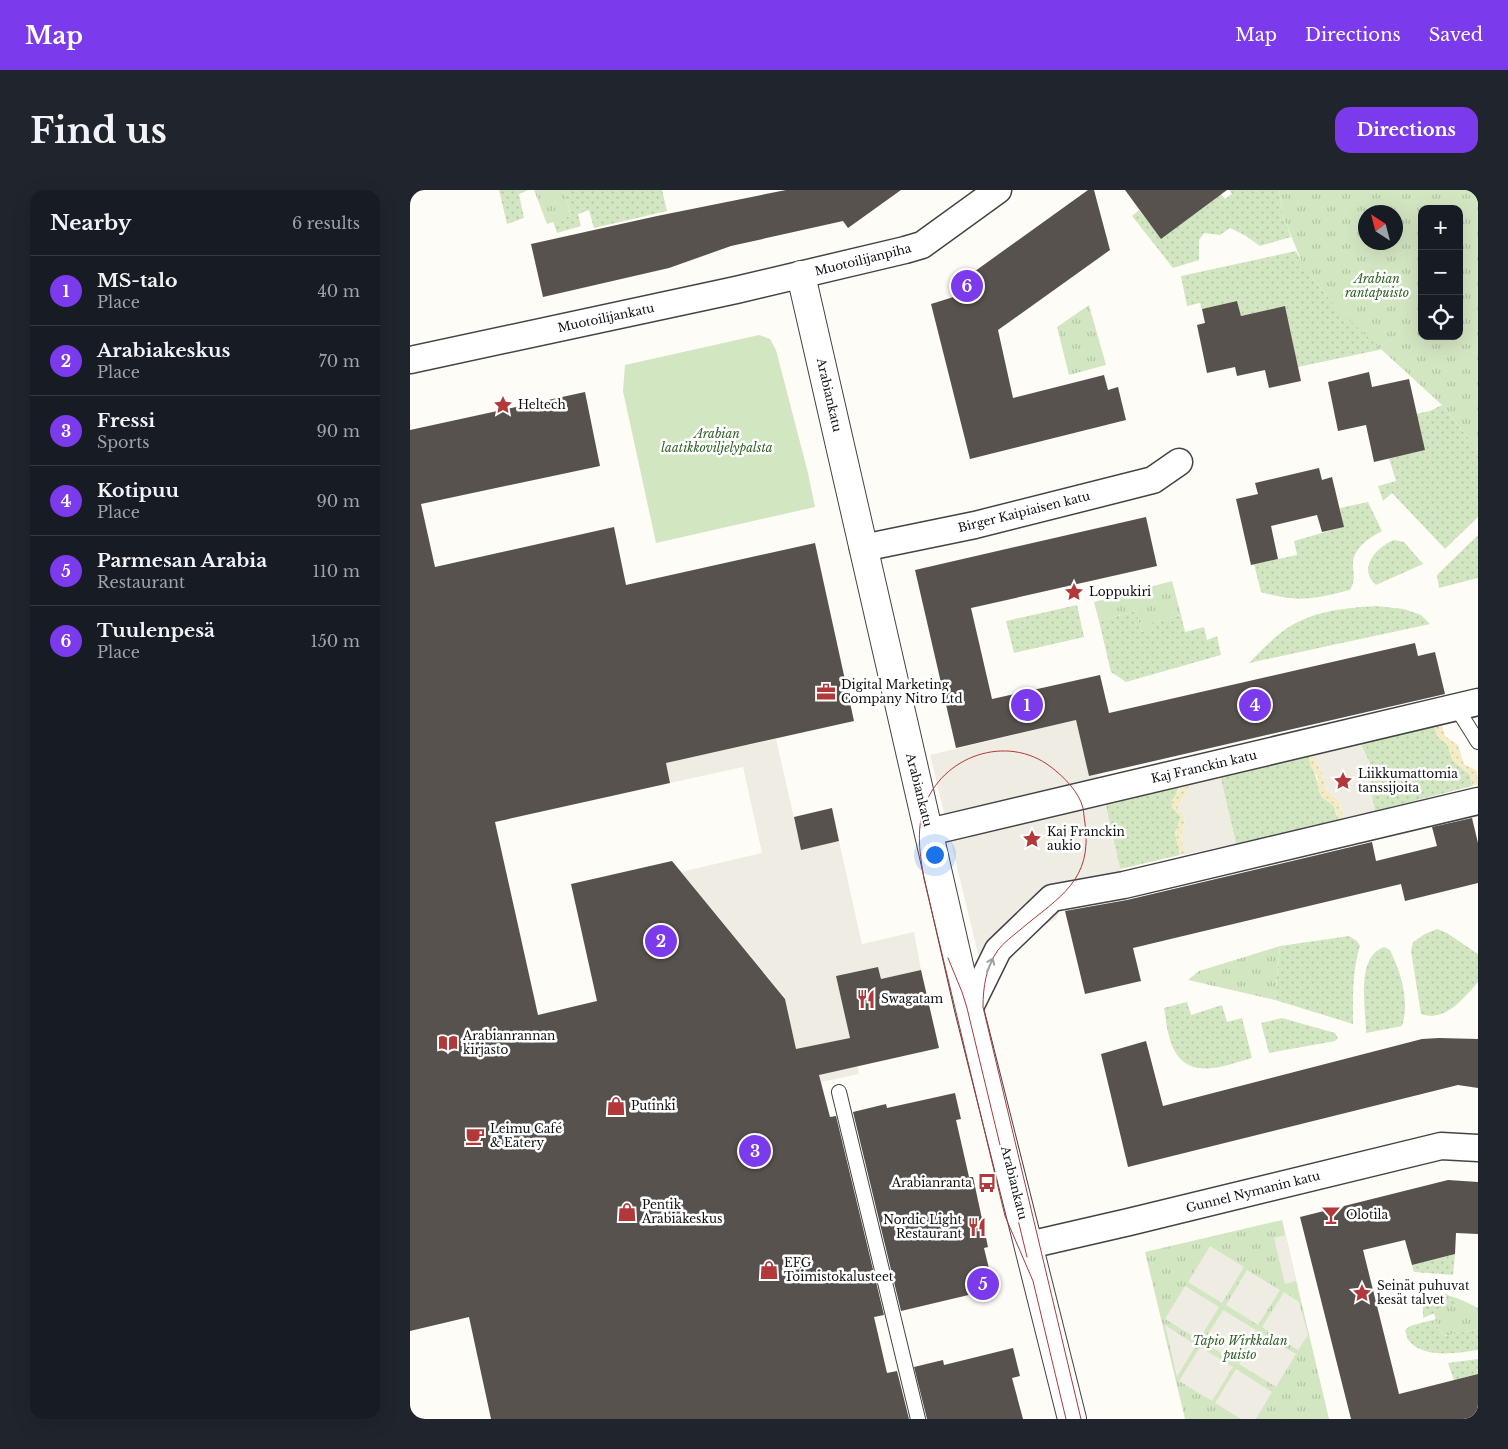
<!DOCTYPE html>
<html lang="en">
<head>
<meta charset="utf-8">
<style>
  :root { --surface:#171b24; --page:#20242c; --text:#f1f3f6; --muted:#9ea1a6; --line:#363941; --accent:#7c3aed }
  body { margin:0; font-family:"Libre Baskerville",serif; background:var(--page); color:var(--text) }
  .controls { position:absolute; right:15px; top:15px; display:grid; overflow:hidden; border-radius:10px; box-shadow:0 5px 20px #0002 }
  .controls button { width:45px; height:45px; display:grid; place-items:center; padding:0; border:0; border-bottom:1px solid var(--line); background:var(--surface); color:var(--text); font:25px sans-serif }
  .compass { position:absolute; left:948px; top:15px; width:45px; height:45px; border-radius:50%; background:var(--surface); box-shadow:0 5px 20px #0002; rotate:324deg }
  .you { position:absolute; left:524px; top:664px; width:18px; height:18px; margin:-12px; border:4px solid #fff; border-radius:50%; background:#1a73e8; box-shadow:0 0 0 8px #1a73e833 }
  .badge { display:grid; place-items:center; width:32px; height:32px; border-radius:50%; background:var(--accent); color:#fff; font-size:16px; font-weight:700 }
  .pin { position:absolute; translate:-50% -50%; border:2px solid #fff; box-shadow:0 1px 5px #0006 }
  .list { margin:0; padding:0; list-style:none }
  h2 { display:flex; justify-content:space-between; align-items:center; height:65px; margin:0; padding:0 20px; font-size:21px }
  h2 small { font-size:16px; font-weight:400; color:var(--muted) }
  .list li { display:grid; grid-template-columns:32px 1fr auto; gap:15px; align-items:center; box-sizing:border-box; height:70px; padding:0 20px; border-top:1px solid var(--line) }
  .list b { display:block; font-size:19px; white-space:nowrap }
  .list p { margin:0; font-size:16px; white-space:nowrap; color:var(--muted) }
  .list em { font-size:16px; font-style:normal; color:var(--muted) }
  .icon { flex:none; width:28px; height:28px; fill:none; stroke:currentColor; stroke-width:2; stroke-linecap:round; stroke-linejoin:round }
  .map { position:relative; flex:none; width:1068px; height:1229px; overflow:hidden; border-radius:15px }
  header { display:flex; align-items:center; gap:30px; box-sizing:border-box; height:70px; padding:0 25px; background:var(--accent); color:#fff }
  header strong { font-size:24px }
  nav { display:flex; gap:28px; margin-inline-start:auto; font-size:18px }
  .intro { display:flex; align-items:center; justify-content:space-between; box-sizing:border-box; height:120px; padding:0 30px }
  h1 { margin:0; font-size:35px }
  .button { padding:12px 22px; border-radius:15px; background:var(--accent); color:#fff; font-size:18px; font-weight:700 }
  main { display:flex; gap:30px; padding:0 30px }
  aside { flex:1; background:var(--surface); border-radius:15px; box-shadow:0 5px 20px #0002 }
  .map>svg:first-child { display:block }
  .grass { fill:url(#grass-dots) }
  .sand { fill:url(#sand-dots) }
  .park { fill:url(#park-tufts); fill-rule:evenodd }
  .garden { fill:#d3e6c2 }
  .plaza { fill:#efece3 }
  .building { fill:#58524e }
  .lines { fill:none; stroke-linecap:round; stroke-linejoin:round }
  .service-casing { stroke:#444; stroke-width:16 }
  .minor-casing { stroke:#444; stroke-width:29 }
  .tertiary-casing { stroke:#444; stroke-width:30 }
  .service { stroke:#fff; stroke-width:14 }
  .minor { stroke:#fff; stroke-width:26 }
  .tertiary { stroke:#fff; stroke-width:28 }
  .tram { stroke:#b23839; stroke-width:1 }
  .oneway { stroke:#a0a0a0 }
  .labels { text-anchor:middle; stroke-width:5; stroke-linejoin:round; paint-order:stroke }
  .street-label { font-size:12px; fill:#111; stroke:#fff }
  .park-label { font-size:12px; font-style:italic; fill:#316227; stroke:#fff }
  .poi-label { font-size:12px; fill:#111; stroke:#fff; text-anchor:start }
</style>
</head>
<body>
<header>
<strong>Map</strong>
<nav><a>Map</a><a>Directions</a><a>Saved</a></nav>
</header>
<div class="intro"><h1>Find us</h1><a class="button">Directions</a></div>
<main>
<aside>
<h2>Nearby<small>6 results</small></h2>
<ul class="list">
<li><span class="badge">1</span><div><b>MS-talo</b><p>Place</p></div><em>40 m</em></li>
<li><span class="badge">2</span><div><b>Arabiakeskus</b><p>Place</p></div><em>70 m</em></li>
<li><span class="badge">3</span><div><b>Fressi</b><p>Sports</p></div><em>90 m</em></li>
<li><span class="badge">4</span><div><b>Kotipuu</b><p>Place</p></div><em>90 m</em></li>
<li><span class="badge">5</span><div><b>Parmesan Arabia</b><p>Restaurant</p></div><em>110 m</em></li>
<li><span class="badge">6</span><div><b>Tuulenpesä</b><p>Place</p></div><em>150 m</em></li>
</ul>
</aside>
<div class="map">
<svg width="1068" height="1229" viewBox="0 0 1068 1229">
  <defs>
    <pattern id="grass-dots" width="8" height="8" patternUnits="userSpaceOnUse" patternTransform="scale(1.25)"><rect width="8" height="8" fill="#d3e6c2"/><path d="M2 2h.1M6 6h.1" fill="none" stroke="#b4c4a6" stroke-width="1.8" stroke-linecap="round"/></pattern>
    <pattern id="sand-dots" width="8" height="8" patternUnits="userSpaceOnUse" patternTransform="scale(1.25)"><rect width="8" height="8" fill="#f4ecc7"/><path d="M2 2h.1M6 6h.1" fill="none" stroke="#d0c9aa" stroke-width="1.8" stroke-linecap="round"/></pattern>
    <pattern id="park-tufts" width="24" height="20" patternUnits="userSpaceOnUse" patternTransform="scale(1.25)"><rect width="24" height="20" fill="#d3e6c2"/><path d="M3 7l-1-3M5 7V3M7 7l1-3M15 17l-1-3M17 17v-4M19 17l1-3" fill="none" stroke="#b4c4a6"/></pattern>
  </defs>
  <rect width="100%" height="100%" fill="#fefcf6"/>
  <g class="grass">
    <path d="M89,0h29l-9,4 5,24 -17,6z"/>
    <path d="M154,0h98l5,21 -73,17 -5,-18 -11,4 3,12 -24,7 -4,-12 18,-5z"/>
    <path d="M819,0h50l4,26 8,21 -31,9 -14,-10 -16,-8 -10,7 -16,-2 -5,7v20l-26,8 -41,-52 7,-6 22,28 60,-44 4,5 7,-5z"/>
    <path d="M886,61c20,40 54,69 87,98l-85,18 -13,-61 -44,10 -4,-15 -35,8 -2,-6 -13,3 -6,-30z"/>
    <path d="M1032,215l36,45v67l-33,32 -53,-56 -9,8 -5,-15 18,-5 -7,-23 36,-8 -9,-36 14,-3z"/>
    <path d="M958,312l14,29c-14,8 -30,17 -29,36 1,9 2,15 -3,23 -35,9 -54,13 -89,2l-7,-28 43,-9 -3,-14 49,-14 -3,-19z"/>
    <path d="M1068,345v43l-39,10 -2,-13z"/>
    <path d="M984,350l10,2 19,22 -47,21c-19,-16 0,-38 18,-45z"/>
    <path d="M667,415l7,32 -70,16 -8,-32z"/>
    <path d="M966,416l28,3 17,6 9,9 -181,39c11,-11 22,-23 34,-32 27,-20 61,-23 93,-25z"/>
    <path d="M726,421l6,21 8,-9 31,-8 4,17 19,-5 3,13 10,-4 4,19 -95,27 -15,-10 -12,-51z"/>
    <path d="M1022,531l15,23 6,17 17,14 2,11 -97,25 -17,-73z"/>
    <path d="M897,560c4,17 11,30 15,47l12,9 4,14 -102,24 -17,-73z"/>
    <path d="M772,589c-3,10 -8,17 -10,28l9,10 -6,16 5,22 -60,14 -16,-71z"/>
    <path d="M1027,739l10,4 31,21v28c-15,17 -32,40 -57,32l-10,-63 2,-9 12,-8z"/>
    <path d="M939,746l8,5 3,5c-8,26 -7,51 -7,78l-78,-24 5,-54z"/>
    <path d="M974,757l6,3c11,23 20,51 12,76l-36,7c0,-24 -11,-76 18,-86z"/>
    <path d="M777,812l4,13 31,-10 5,17 15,-4 10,40c-34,10 -71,25 -83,-22 -3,-9 -3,-19 -5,-28z"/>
    <path d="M872,828l53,15 3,5 -3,3 -66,12 -8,-30z"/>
    <path d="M1045,1064l-2,21 -39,-3 -2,-7z"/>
    <path d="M1035,1104l19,7 -41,17v-11l12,-11z"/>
    <path d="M1026,1129l2,9 6,8 34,-7v21c-20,3 -54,9 -69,-9 -2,-3 -3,-8 -4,-11l5,-4z"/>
    <path d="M1068,1169v15l-24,6 -6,-17z"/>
  </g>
  <g class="sand">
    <path d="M1030,528l5,18 13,9 6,19 13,7 1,13 -6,2 -2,-11 -17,-14 -6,-17 -9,-6 -6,-17z"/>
    <path d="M905,558v13l8,13 2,13 14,14 5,17 -6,2 -4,-14 -12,-9 -5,-9 1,-10 -7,-11 -4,-17z"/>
    <path d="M777,588l1,10 -10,20 7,9 -4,22 6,15 -7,1 -5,-22 6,-16 -9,-10 -1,-5 9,-14 2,-9z"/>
  </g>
  <g class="park">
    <path d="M124,0h30l7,26 -24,8z"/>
    <path d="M869,0h199v260l-36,-45 -105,-96 -33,-42 -21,-51zM1012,19h37v127h-37zM956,22h30v30h-30z"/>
    <path d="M679,115l17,60 -37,10 -12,-48z"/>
    <path d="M762,391l9,34 -30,8 1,7 -10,2 -6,-21 -37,10 -5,-19z"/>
    <path d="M870,756l-5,54 -87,-20 11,-9z"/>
    <path d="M872,1030l47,199h-144l-40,-167z"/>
    <path d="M1054,1111l14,7v21l-34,7 -6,-8 -4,-15z"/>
  </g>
  <path class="garden" d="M349,145l11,4 6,11 32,123 7,34 -159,36 -33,-152 2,-26z"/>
  <g class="plaza">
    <path d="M666,530l13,56 9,-2 23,99 -58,31 -7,15 -58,31 -20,4 -48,-199z"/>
    <path d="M948,548l12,25 1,31 4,17 -31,7 -5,-17 -14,-14 -2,-13 -8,-13v-13z"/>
    <path d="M366,549l25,110 38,-8 23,103 52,-12 7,38 -40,9 -3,-12 -42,9 23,98 -38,8 -8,-36 -17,4 -11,-52 -104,-126 81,-19 -19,-86 -73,16 -4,-20z"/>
    <path d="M809,581l17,73 -49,10 -6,-15 4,-22 -7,-9 10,-20 -1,-10z"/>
    <path d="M876,1045l10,46 -11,3 -11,-46z"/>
    <path d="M800,1056l34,21 -22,36 -34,-21z"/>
    <path d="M837,1080l33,20 -22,35 -32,-20z"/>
    <path d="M775,1096l34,21 -20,33 -34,-21z"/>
    <path d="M874,1102l15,10 9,33 -10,15 -36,-23z"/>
    <path d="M813,1120l33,20 -20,32 -33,-20z"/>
    <path d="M755,1135l31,20 -19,32z"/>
    <path d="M849,1142l37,22 -20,33 -37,-23z"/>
    <path d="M790,1157l33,20 -21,34 -33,-20z"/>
    <path d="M826,1179l36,23 -16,27h-15l-26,-16z"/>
  </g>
  <g class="building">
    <path d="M376,0h115l-53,38 -5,-7 -112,25 -62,22 -126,29 -12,-53 126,-28z"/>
    <path d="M678,0h6l16,60 -112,80 15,68 91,-23 4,15 10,-3 8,33 -156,39 -39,-155 45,-14 -5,-16z"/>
    <path d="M715,0h102l-66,49z"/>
    <path d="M827,111l4,15 44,-10 16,75 -32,7 -4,-18 -28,6 -2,-9 -28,6 -10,-48 8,-2 -3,-14z"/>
    <path d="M959,182l3,15 37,-8 16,71 -51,12 -8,-37 -28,6 -10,-49z"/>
    <path d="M175,202l15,74 -179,38 14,63 179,-40 12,58 189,-42 39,178 -188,42 4,20 -175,39 43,193 59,-14 -26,-117 101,-23 113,138 11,50 54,-11 -14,-62 42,-9 3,12 40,-9 18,78 -120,27 11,42 6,-1 48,199 -10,2 13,56 10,-2 12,48h-418l-22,-102 -59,14v-901z"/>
    <path d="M909,278l3,12 10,-3 12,50 -22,5 -5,-17 -46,11 7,33 -27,6 -15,-66 22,-5 -3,-11z"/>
    <path d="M736,327l11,49 -186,42 21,91 108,-24 9,38 306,-70 3,13 17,-4 10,42 -356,82 -13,-56 -120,28 -41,-178z"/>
    <path d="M422,618l7,33 -38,9 -7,-33z"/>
    <path d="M1062,628l6,25v40l-73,18 -4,-17 -268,64 8,33 -56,13 -20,-83 62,-11 245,-58 4,19 61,-15 -5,-19z"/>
    <path d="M1029,848l39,1v49l-20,-3 -330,82 -27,-113 45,-13 17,65 259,-67z"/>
    <path d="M545,903l6,26 -5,1 13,57h4l15,70 -4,1 10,41 -93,22 -48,-199 33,-8 1,4z"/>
    <path d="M1038,990l30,2v52l-22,-1 -1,21 -43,11 -7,-25 -42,10 36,144 79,-20v45h-127l-51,-202z"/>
    <path d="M603,1158l7,28 -8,2 11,41h-96l-13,-52 29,-7 1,5z"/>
  </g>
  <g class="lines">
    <g class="service-casing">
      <g id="service">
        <path d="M1046,517l22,35"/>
        <path d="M429,902l79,327"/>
      </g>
    </g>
    <g class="minor-casing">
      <g id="minor">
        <path d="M0,170l326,-70 169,-40 17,-5 76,-55"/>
        <path d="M453,358l112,-23 178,-45 26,-18"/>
        <path d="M519,642l549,-130"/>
        <path d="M559,819l29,-59 54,-52 72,-13 354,-84"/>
        <path d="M619,1055l100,-23 312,-76 37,2"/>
      </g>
    </g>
    <g class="tertiary-casing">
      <path id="tertiary" d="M391,85l168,734 103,410"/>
    </g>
    <use href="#service" class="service"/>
    <use href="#minor" class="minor"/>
    <use href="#tertiary" class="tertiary"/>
    <g class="tram">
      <path d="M538,768l14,34 5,16 60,249"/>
      <path d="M656,1229l-33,-138 -28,-65 -81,-337c-4,-24 -8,-48 0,-71 17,-52 83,-75 127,-41 13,10 28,25 32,41 1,5 1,11 2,15 8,58 -26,74 -64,106 -8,7 -17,13 -23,21 -12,17 -15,37 -15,57l98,412"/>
    </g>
  </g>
  <defs><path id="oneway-shaft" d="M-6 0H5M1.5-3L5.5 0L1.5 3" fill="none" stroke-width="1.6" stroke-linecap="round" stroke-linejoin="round" transform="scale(1.25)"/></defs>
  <use class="oneway" href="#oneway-shaft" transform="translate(580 775) rotate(-66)"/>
  <defs>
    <g id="sight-bare" transform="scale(1.5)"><path d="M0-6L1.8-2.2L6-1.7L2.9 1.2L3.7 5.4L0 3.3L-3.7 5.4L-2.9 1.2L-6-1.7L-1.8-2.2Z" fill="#b23839" stroke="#fff" stroke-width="2.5" paint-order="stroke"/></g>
    <g id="office-bare" transform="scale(1.5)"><path d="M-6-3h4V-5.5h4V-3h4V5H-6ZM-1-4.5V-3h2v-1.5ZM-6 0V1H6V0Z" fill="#b23839" stroke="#fff" stroke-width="2.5" paint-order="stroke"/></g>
    <g id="restaurant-bare" transform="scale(1.5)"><path d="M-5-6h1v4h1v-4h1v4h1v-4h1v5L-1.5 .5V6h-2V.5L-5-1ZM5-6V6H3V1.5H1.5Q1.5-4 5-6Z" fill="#b23839" stroke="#fff" stroke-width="2.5" paint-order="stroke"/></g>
    <g id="library-bare" transform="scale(1.5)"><path d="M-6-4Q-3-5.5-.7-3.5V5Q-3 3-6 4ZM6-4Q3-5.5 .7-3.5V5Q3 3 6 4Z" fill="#b23839" stroke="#fff" stroke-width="2.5" paint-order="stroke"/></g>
    <g id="shop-bare" transform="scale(1.5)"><path d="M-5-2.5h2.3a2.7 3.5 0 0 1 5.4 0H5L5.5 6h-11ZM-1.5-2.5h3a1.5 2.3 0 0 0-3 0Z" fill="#b23839" stroke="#fff" stroke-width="2.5" paint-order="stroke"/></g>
    <g id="cafe-bare" transform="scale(1.5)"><path d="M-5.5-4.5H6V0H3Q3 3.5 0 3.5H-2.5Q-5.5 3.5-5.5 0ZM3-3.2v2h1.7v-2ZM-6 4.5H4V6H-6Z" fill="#b23839" stroke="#fff" stroke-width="2.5" paint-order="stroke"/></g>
    <g id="bus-bare" transform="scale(1.5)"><path d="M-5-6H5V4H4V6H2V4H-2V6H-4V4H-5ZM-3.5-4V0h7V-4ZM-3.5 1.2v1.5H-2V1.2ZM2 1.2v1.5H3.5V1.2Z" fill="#b23839" stroke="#fff" stroke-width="2.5" paint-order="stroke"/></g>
    <g id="bar-bare" transform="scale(1.5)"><path d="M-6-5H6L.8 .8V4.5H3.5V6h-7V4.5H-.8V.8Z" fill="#b23839" stroke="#fff" stroke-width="2.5" paint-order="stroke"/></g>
  </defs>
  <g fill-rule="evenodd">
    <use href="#sight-bare" x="93" y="215"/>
    <use href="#sight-bare" x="664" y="402"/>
    <use href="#office-bare" x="416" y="502"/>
    <use href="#sight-bare" x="933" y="591"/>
    <use href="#sight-bare" x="622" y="649"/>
    <use href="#restaurant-bare" x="456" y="809"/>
    <use href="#library-bare" x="38" y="853"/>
    <use href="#shop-bare" x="206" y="916"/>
    <use href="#cafe-bare" x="65" y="946"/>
    <use href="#bus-bare" x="577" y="993"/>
    <use href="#shop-bare" x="217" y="1022"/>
    <use href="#bar-bare" x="921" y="1025"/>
    <use href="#restaurant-bare" x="567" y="1037"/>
    <use href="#shop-bare" x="359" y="1080"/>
    <use href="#sight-bare" x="952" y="1103"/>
  </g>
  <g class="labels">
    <g class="street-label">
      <text transform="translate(453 70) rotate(-14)" y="4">Muotoilijanpiha</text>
      <text transform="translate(196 128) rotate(-12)" y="4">Muotoilijankatu</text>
      <text transform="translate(419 205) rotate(77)" y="4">Arabiankatu</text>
      <text transform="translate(614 322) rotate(-14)" y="4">Birger Kaipiaisen katu</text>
      <text transform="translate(794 577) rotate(-13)" y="4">Kaj Franckin katu</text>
      <text transform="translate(509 600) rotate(76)" y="4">Arabiankatu</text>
      <text transform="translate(604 993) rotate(76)" y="4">Arabiankatu</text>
      <text transform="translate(843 1002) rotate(-14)" y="4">Gunnel Nymanin katu</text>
    </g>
    <g class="park-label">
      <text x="967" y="93">Arabian<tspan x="967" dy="14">rantapuisto</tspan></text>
      <text x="307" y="248">Arabian<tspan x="307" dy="14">laatikkoviljelypalsta</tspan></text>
      <text x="830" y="1155">Tapio Wirkkalan<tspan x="830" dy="14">puisto</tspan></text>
    </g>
    <g class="poi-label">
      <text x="108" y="219">Heltech</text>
      <text x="679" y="406">Loppukiri</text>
      <text x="431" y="499">Digital Marketing<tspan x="431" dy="14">Company Nitro Ltd</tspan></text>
      <text x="948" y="588">Liikkumattomia<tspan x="948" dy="14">tanssijoita</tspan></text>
      <text x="637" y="646">Kaj Franckin<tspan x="637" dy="14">aukio</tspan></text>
      <text x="471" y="813">Swagatam</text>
      <text x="53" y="850">Arabianrannan<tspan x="53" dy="14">kirjasto</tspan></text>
      <text x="221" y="920">Putinki</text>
      <text x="80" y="943">Leimu Café<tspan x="80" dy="14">&amp; Eatery</tspan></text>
      <text x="562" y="997" text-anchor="end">Arabianranta</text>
      <text x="232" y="1019">Pentik<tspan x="232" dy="14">Arabiakeskus</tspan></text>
      <text x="936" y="1029">Olotila</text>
      <text x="552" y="1034" text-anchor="end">Nordic Light<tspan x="552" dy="14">Restaurant</tspan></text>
      <text x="374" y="1077">EFG<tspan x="374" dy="14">Toimistokalusteet</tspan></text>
      <text x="967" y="1100">Seinät puhuvat<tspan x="967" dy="14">kesät talvet</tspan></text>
    </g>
  </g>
</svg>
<div class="controls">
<button>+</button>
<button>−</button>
<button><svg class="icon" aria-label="locate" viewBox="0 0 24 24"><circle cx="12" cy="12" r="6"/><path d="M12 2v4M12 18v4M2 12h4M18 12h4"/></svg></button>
</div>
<svg class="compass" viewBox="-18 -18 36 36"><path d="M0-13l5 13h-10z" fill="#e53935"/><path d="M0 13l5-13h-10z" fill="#9ea1a6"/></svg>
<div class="you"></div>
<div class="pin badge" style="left:617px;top:515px">1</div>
<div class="pin badge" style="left:251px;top:751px">2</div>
<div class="pin badge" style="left:345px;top:961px">3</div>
<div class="pin badge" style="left:845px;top:515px">4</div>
<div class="pin badge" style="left:573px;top:1094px">5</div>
<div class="pin badge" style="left:557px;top:96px">6</div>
</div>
</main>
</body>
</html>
